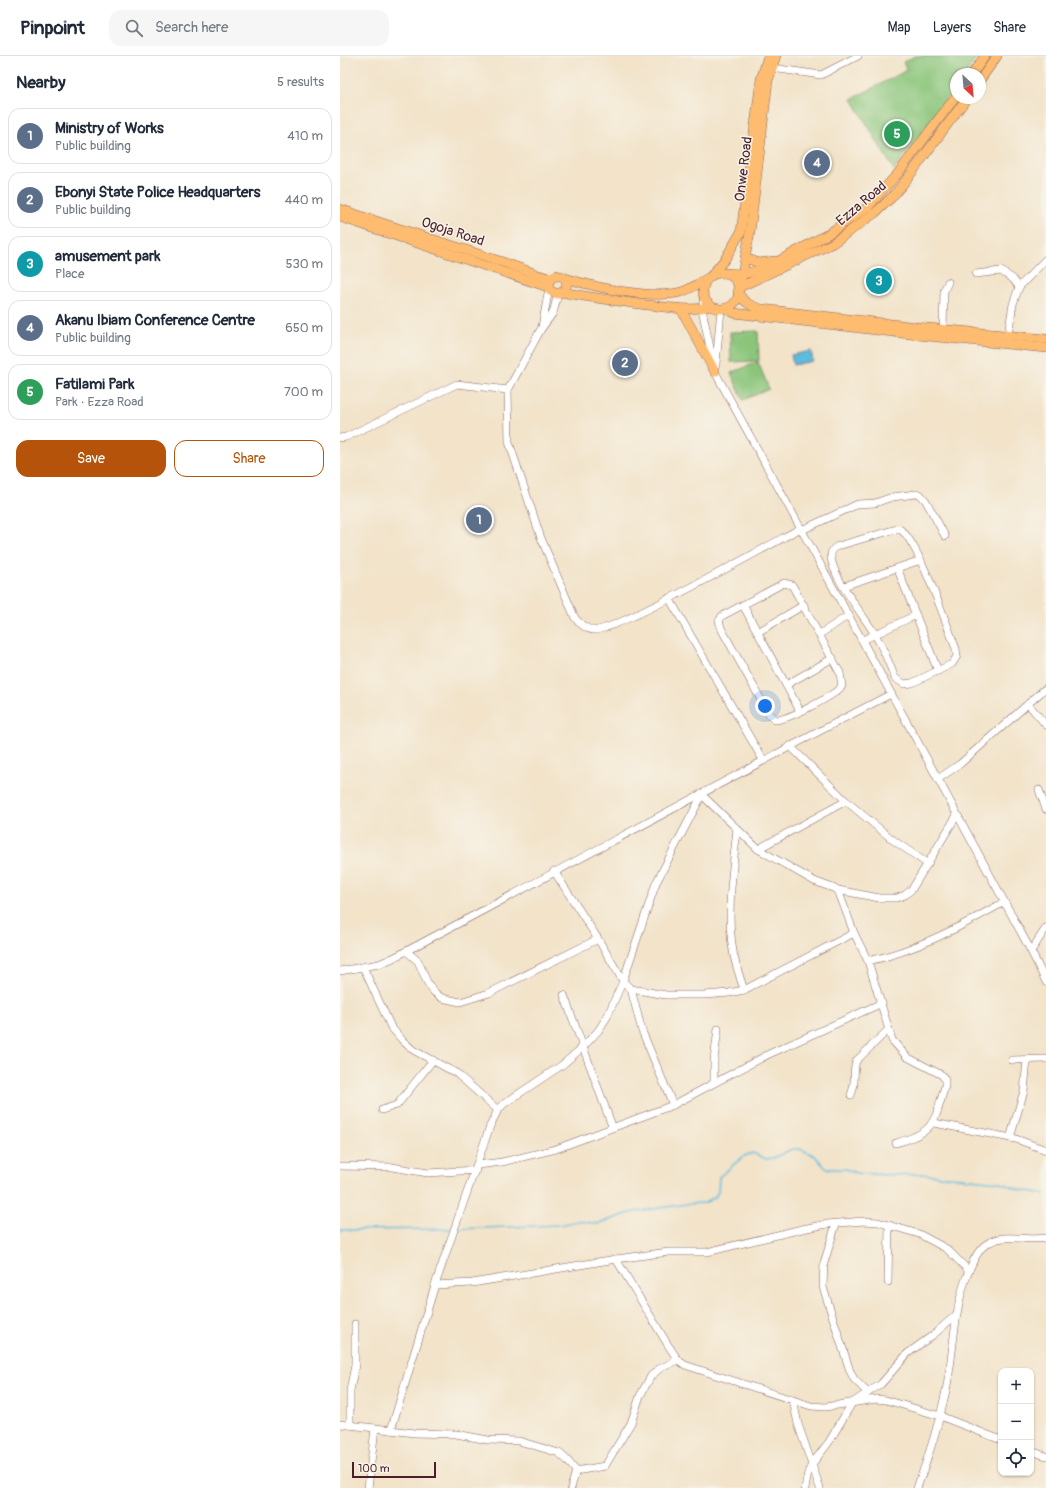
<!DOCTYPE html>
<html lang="en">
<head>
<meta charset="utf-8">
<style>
  :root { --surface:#fff; --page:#f6f6f7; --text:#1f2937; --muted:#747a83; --line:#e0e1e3; --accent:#b45309 }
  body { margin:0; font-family:Pangolin,sans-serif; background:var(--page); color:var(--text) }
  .controls { position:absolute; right:12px; bottom:12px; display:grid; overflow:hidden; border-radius:8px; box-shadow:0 1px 3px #0004 }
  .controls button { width:36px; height:36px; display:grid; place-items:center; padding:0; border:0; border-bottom:1px solid var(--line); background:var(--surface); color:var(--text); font:20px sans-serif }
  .compass { position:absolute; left:610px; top:12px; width:36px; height:36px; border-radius:50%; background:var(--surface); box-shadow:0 1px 3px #0004; rotate:154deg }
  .scale { position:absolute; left:12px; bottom:10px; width:84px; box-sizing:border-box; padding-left:4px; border:2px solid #4a1f2b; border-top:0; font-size:11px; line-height:14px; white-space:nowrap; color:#4a1f2b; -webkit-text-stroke:3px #f7f3e8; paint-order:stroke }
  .you { position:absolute; left:425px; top:650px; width:14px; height:14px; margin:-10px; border:3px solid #fff; border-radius:50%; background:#1a73e8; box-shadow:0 0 0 6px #1a73e833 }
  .badge { display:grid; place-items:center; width:26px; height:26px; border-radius:50%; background:var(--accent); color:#fff; font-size:13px; font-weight:700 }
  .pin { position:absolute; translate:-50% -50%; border:2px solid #fff; box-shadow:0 1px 4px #0006 }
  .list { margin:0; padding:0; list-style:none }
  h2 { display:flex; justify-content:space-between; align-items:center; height:52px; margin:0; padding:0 16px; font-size:17px }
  h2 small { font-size:13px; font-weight:400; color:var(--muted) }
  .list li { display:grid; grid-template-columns:26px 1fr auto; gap:12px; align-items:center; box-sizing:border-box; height:56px; margin:0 8px 8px; padding:0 8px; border:1px solid var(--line); border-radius:12px }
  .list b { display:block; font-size:15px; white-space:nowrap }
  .list p { margin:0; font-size:13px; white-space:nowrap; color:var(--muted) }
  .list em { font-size:13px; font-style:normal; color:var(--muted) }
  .actions { display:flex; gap:8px; padding:12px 16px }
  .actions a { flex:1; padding:9px 0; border:1px solid var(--accent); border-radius:12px; text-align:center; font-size:14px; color:var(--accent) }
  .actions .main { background:var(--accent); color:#fff }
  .icon { flex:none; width:22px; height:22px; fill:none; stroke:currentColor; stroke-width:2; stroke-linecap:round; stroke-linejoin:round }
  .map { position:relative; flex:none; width:706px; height:1432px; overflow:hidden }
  header { display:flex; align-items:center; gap:24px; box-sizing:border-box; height:56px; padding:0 20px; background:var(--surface); border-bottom:1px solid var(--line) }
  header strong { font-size:19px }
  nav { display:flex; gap:22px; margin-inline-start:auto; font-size:14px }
  .search { width:280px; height:36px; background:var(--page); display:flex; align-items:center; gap:10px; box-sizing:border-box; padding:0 14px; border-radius:12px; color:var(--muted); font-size:15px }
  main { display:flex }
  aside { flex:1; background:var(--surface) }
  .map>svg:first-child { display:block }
  .green { fill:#8ac57a; stroke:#6a7252 }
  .water { fill:#5fbbdd; stroke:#546d84 }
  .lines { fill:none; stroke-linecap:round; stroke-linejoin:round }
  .stream { stroke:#5fbbdd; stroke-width:1.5 }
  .minor-casing { stroke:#856462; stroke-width:8 }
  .major-casing { stroke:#856462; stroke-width:10 }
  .minor { stroke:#fff; stroke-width:7 }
  .major { stroke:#febc70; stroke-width:9 }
  .labels { text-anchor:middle; stroke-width:3; stroke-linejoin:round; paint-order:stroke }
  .street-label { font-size:14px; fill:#4a1f2b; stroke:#f7f3e8 }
</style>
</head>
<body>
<header>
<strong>Pinpoint</strong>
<div class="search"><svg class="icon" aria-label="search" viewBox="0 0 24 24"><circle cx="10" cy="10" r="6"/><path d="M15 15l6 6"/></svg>Search here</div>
<nav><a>Map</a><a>Layers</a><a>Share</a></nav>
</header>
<main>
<aside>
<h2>Nearby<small>5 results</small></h2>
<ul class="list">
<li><span class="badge" style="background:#5c6f8a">1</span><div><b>Ministry of Works</b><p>Public building</p></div><em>410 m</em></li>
<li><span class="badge" style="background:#5c6f8a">2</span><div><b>Ebonyi State Police Headquarters</b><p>Public building</p></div><em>440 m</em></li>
<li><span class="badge" style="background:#0f9aa8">3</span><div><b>amusement park</b><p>Place</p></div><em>530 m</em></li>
<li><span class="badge" style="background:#5c6f8a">4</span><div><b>Akanu Ibiam Conference Centre</b><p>Public building</p></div><em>650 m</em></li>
<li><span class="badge" style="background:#2e9e5b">5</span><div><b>Fatilami Park</b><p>Park · Ezza Road</p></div><em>700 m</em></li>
</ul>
<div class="actions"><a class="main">Save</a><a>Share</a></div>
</aside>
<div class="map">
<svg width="706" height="1432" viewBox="0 0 706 1432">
  <rect width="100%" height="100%" fill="#f7f3e8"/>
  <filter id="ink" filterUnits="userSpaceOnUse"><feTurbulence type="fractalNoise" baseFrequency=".025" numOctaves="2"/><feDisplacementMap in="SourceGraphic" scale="8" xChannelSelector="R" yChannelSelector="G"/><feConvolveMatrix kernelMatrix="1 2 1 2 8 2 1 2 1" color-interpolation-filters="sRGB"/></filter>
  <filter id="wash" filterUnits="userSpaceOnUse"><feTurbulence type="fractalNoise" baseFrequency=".012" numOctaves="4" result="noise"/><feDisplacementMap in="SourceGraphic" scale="16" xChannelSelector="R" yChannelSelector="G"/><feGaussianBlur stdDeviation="0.9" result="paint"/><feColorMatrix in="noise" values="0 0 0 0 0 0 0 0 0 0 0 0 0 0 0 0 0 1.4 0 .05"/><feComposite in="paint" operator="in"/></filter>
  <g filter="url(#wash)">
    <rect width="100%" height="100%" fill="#f2e3c9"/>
    <g class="green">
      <path d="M575,0h63l-13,18h-9v12l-62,84 -42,-71 55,-29 -4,-8z"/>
      <path d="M418,275l1,30 -28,1 -1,-30z"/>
      <path d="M418,306l11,27 -26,11 -12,-27z"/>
    </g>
    <path class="water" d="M471,295l2,10 -20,4 -2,-10z"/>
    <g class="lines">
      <g class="stream">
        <path d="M116,1173l103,-4 20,-4 18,3 36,-12 53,-8 19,-1 10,-6 3,-5 1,-15 25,-21 9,-3 13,6 7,-1 19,-9h8l15,7 8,9 6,4h17l10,4 30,2 36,-1 77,8 22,8 25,4"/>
        <path d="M0,1174l112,-1"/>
      </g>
    </g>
  </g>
  <g filter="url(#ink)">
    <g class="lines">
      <g class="minor-casing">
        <g id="minor">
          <path d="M432,12l49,7 37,-19"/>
          <path d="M636,218l25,-3 12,8 6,8"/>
          <path d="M218,238l-5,19 -12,16 -33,61 1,52 32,96 34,80c5,6 10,11 18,12 19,4 180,-87 208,-102"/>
          <path d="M364,241l-2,12 13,63 223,407 93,172 15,31"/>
          <path d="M202,271l7,-39"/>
          <path d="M603,274l1,-39 4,-9"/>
          <path d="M668,279l5,-31 6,-17 27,-28"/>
          <path d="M376,308l5,-55"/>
          <path d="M0,382l6,-1 111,-53 51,6"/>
          <path d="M559,473c17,6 49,99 57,120l1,7 -5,8 -40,19 -8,1 -9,-6c-6,-15 -12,-31 -21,-45 -11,-19 -43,-57 -43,-78 0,-5 3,-7 7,-9l55,-16z"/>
          <path d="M462,474l56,-26 17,-1 17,-6 24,-3h4l6,7 19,35"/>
          <path d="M558,514l40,101"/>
          <path d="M444,527l8,2 48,88 2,13c-8,10 -54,34 -67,34l-6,-6 -47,-84 -3,-9 3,-5z"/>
          <path d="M504,530l77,-26"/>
          <path d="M329,542l94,162"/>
          <path d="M403,549l57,106"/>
          <path d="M418,576l46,-27"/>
          <path d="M480,578l29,-19"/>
          <path d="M523,584l53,-25"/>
          <path d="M446,629l47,-27"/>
          <path d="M688,648l18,21"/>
          <path d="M450,690l56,55 47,39 35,24"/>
          <path d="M598,723l22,-15 86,-76"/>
          <path d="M699,734l7,19"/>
          <path d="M397,773c-4,40 -11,82 -4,122 2,13 7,26 11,39"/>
          <path d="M418,793l88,-48"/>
          <path d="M214,815l44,68 25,42 8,8 35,6h39l24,-2 15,-3 110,-57"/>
          <path d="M498,834l16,43 14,28c48,-10 94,-35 136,-59"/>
          <path d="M66,895l12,10 9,21 7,10 8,6 18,4 29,-9 109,-54"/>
          <path d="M691,895l15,-23"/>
          <path d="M528,905l24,79 15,17 35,18 3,5v6c-11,36 -9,46 -49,57"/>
          <path d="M23,911l28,60 12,14 10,9 43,23 42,37"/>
          <path d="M0,915l39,-7 14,-6c166,-87 331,-178 498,-264"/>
          <path d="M291,933l11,42 31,74"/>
          <path d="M224,939l48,131"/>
          <path d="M672,1004l34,-1"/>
          <path d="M374,1026v-22l4,-31"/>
          <path d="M511,1039c6,-14 1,-21 5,-34l32,-31"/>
          <path d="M42,1054l15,-5 36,-45"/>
          <path d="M594,1067l82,16 30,11"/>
          <path d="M670,1082l14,-47 3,-31"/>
          <path d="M138,1109l24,-3 54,-13 117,-44 96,-51 113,-51"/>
          <path d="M0,1110l52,1 36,6 48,-3"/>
          <path d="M496,1168l-12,39 -1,24 27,84 4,8 14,14"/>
          <path d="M276,1203l53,-7h38l95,-23 25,-5 37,-3 14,1 41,12 28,15 22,22"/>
          <path d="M548,1226l1,-57"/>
          <path d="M95,1229l55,-159 8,-16 7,-7 57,-38 21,-18 15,-16 9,-14 16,-36 33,-98 46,-88 56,54 56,32 24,9 41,8h18l8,-3 7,-6 45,-74"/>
          <path d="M453,1344l5,24 22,64"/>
          <path d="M0,1368l35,4"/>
          <path d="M10,1369v-34l5,-26v-41"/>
          <path d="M51,1374l23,3 42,1 32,6 31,1 40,12 8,7 9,11 -5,17"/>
          <path d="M691,1395l15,5"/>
          <path d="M236,1415l29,-5 26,-43 9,-27 11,-20 8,-7 19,-9"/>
          <path d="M28,1432l7,-60 16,2 44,-145 37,-2 144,-24 52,86 10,15 7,5 126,41 14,1 51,-8 10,1 54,16 61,24"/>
          <path d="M465,1432l3,-15 4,-9 17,-22 23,-39 29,-19 27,-31 25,-18 23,-20"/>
          <path d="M577,1432c11,-30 21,-61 28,-93 10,-42 7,-86 25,-127 4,-8 7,-17 15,-23 20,-14 39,-3 61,-7"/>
        </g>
      </g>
      <g class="major-casing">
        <g id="major">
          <path d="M632,18l13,-18"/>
          <path d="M640,24l17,-24"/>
          <path d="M0,153c63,22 128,40 191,63 4,2 9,4 14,5 9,2 19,-7 22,7l-2,6 -7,4 -8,-3 -2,-7 3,-6 6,-3"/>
          <path d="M0,161l208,70"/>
          <path d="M405,202l14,5 15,-2"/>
          <path d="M385,217l18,1 21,-5 64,-35 40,-27 31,-35 57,-76"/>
          <circle cx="381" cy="235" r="18"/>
          <path d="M371,220l14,-17 16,-27 20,-153 7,-23"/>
          <path d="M225,222c29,9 86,22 116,14 10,-3 18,-9 27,-14"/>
          <path d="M401,224l9,-48 18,-151 8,-25"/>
          <path d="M398,232l95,-45 42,-30 17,-16 15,-18 60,-81"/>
          <path d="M222,236c29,6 57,9 85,13 21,2 44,7 64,1"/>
          <path d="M398,237c7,10 12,13 24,16l155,18 129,12"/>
          <path d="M386,252l8,5 184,22 128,13"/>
          <path d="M341,253l34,63"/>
        </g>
      </g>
      <use href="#minor" class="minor"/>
      <use href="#major" class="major"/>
    </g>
  </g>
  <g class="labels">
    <g class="street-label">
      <text transform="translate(403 113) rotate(-83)" y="5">Onwe Road</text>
      <text transform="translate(521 147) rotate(-40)" y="5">Ezza Road</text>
      <text transform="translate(113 175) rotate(18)" y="5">Ogoja Road</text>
    </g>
  </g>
</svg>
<div class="controls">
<button>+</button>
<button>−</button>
<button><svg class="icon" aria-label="locate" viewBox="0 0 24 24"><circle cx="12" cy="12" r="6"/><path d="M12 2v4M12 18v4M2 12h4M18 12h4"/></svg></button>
</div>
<svg class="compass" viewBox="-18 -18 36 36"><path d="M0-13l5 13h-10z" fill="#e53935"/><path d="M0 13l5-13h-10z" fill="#747a83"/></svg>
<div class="scale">100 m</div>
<div class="you"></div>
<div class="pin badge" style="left:139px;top:464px;background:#5c6f8a">1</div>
<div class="pin badge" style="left:285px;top:307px;background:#5c6f8a">2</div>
<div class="pin badge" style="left:539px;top:225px;background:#0f9aa8">3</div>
<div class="pin badge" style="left:477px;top:107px;background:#5c6f8a">4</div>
<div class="pin badge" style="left:557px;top:78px;background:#2e9e5b">5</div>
</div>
</main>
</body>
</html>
